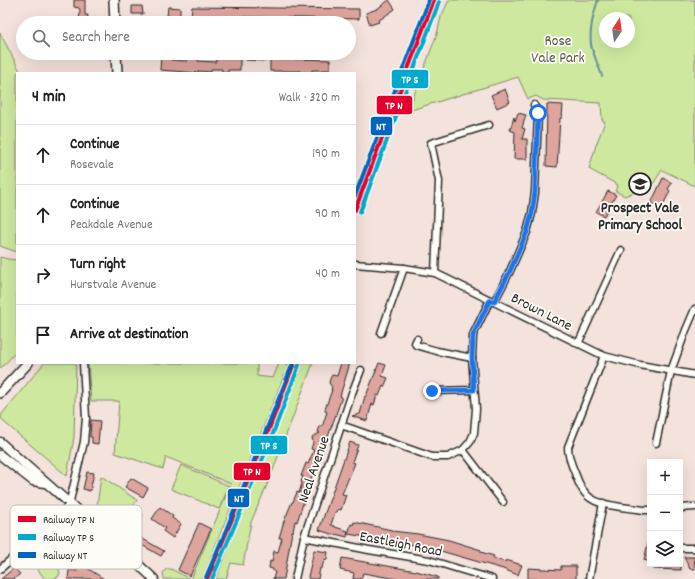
<!DOCTYPE html>
<html lang="en">
<head>
<meta charset="utf-8">
<style>
  :root { --surface:#fff; --page:#f6f6f6; --text:#202124; --muted:#757577; --line:#e0e0e0 }
  body { margin:0; font-family:Dekko,sans-serif; background:var(--page); color:var(--text) }
  .controls { position:absolute; right:12px; bottom:12px; display:grid; overflow:hidden; border-radius:0px; box-shadow:0 4px 16px #0002 }
  .controls button { width:36px; height:36px; display:grid; place-items:center; padding:0; border:0; border-bottom:1px solid var(--line); background:var(--surface); color:var(--text); font:20px sans-serif }
  .compass { position:absolute; left:599px; top:12px; width:36px; height:36px; border-radius:50%; background:var(--surface); box-shadow:0 4px 16px #0002; rotate:13deg }
  .stop { position:absolute; width:12px; height:12px; margin:-9px; border:3px solid #1a73e8; border-radius:50%; background:#fff }
  .stop.end { background:#1a73e8; border-color:#fff; box-shadow:0 1px 4px #0008 }
  .list { margin:0; padding:0; list-style:none }
  h2 { display:flex; justify-content:space-between; align-items:center; height:52px; margin:0; padding:0 16px; font-size:17px }
  h2 small { font-size:13px; font-weight:400; color:var(--muted) }
  .list li { display:grid; grid-template-columns:26px 1fr auto; gap:12px; align-items:center; box-sizing:border-box; height:60px; padding:0 16px; border-top:1px solid var(--line) }
  .list b { display:block; font-size:15px; white-space:nowrap }
  .list p { margin:0; font-size:13px; white-space:nowrap; color:var(--muted) }
  .list em { font-size:13px; font-style:normal; color:var(--muted) }
  .icon { flex:none; width:22px; height:22px; fill:none; stroke:currentColor; stroke-width:2; stroke-linecap:round; stroke-linejoin:round }
  .map { position:relative; flex:none; width:695px; height:579px; overflow:hidden }
  .search { position:absolute; background:var(--surface); box-shadow:0 4px 16px #0002; left:16px; top:16px; width:340px; height:44px; display:flex; align-items:center; gap:10px; box-sizing:border-box; padding:0 14px; border-radius:22px; color:var(--muted); font-size:15px }
  .panel { position:absolute; background:var(--surface); box-shadow:0 4px 16px #0002; left:16px; top:72px; width:340px; height:292px; border-radius:0px }
  .map>svg:first-child { display:block }
  .green { fill:#cee89f; stroke:#7c8a65; fill-rule:evenodd }
  .lines { fill:none; stroke-linecap:round; stroke-linejoin:round }
  .stream { stroke:#629298; stroke-width:2 }
  .building { fill:#dea49e; stroke:#2b2b2b }
  .minor-casing { stroke:#2b2b2b; stroke-width:9 }
  .tertiary-casing { stroke:#2b2b2b; stroke-width:11 }
  .secondary-casing { stroke:#2b2b2b; stroke-width:12 }
  .minor { stroke:#fdfcf7; stroke-width:6 }
  .tertiary { stroke:#fdfcf7; stroke-width:8 }
  .secondary { stroke:#fdfcf7; stroke-width:9 }
  .rail-1-casing { stroke:#fdfcf7; stroke-width:7 }
  .rail-2-casing { stroke:#fdfcf7; stroke-width:7 }
  .rail-3-casing { stroke:#fdfcf7; stroke-width:7 }
  .rail-1 { stroke:#e4002b; stroke-width:4 }
  .rail-2 { stroke:#00a9ce; stroke-width:4 }
  .rail-3 { stroke:#0065bd; stroke-width:4 }
  .route { stroke:#1a73e8; stroke-width:5 }
  .labels { text-anchor:middle; stroke-width:3.5; stroke-linejoin:round; paint-order:stroke }
  .park-label { font-size:15px; fill:#545a48; stroke:#fdfcf7 }
  .poi-label { font-size:15px; font-weight:bold; fill:#2b2b2b; stroke:#fdfcf7 }
  .street-label { font-size:15px; fill:#2b2b2b; stroke:#fdfcf7 }
  .key { fill:#fdfcf7; stroke:#bebdba; stroke-width:1 }
  .key-label { font-size:11px; fill:#2b2b2b }
  .line-badge { stroke:#fdfcf7; stroke-width:1.5 }
  .badge-label { font-size:11px; text-anchor:middle; font-weight:bold; fill:#fff }
</style>
</head>
<body>
<div class="map">
<svg width="695" height="579" viewBox="0 0 695 579">
  <rect width="100%" height="100%" fill="#f4e2dc"/>
  <filter id="ink" filterUnits="userSpaceOnUse"><feTurbulence type="fractalNoise" baseFrequency=".025" numOctaves="2"/><feDisplacementMap in="SourceGraphic" scale="8" xChannelSelector="R" yChannelSelector="G"/><feConvolveMatrix kernelMatrix="1 2 1 2 8 2 1 2 1" color-interpolation-filters="sRGB"/></filter>
  <g filter="url(#ink)">
    <g class="green">
      <path d="M449,0h246v186l-33,-16 -9,14 -28,12 -10,-5 3,-6 -29,-16 7,-24 9,-23 -3,-2 -1,-17 -58,-3 -7,-4 -8,3 -10,-22 -110,34 29,-77 4,-17zM605,18h24v24h-24z"/>
      <path d="M0,33l21,40h-4v179l-17,-6z"/>
      <path d="M0,257l8,2 9,1v91l-17,18z"/>
      <path d="M44,363h32l-2,74 -7,39 -62,-53 -4,-5 1,-4z"/>
      <path d="M88,363h169v13l16,2 6,-15h10l-87,216h-11l40,-95 -65,-27 -3,12 -48,-16 4,-52h-28z"/>
      <path d="M303,363h10l-43,115 -19,44 -8,43 -12,-2 -5,16h-10z"/>
      <path d="M181,465l48,21 -10,23 -48,-20z"/>
      <path d="M101,476l36,24 -20,33 -21,-19z"/>
      <path d="M49,534l3,5 -1,14 6,11 3,9 -2,4 -5,2h-8l-20,-26z"/>
      <path d="M166,569h5l19,10h-26l-1,-6z"/>
    </g>
    <g class="lines">
      <path class="stream" d="M598,0c-5,15 -10,34 -6,49 3,9 7,18 10,27"/>
    </g>
    <g class="building">
      <path d="M74,0h11v15h3l-1,8h-8l1,-13 -1,-2 -5,-1z"/>
      <path d="M389,0l6,9 -17,12 1,1 -9,3 -4,-12 11,-4z"/>
      <path d="M132,6h10l1,8h-11z"/>
      <path d="M168,7l12,1v9l-13,-1z"/>
      <path d="M192,7l167,2v10l-168,-3z"/>
      <path d="M246,53h21v8l-21,-1z"/>
      <path d="M161,55l11,1 -1,4 16,1v-4h11v4l18,1v-6l15,1v-2h9v15h-12v3h-6v-4h-11v3l-13,-1v2l-38,-3z"/>
      <path d="M270,57h12v3l19,-1 29,1v10h-18v3l-12,-1v-1h-30z"/>
      <path d="M505,89l5,13 -13,6 -6,-13z"/>
      <path d="M547,104l16,1 -1,13h-2l-3,49 -11,-1z"/>
      <path d="M518,113l8,2 -4,13 3,1 -3,10h5v20h-13l1,-27 -5,-2 4,-13 1,4z"/>
      <path d="M663,178l9,5 -4,6 2,2 -9,18 -10,-6z"/>
      <path d="M608,191l8,4 -12,21 -8,-4z"/>
      <path d="M341,363h9l-10,33 2,1 -19,54 -8,16 -18,55 -2,-1 -2,11 -1,-1 -8,48h-11l2,-7 -2,-1v-2l-4,-1 1,-7 2,1 2,-11 4,1 4,-14h-3l5,-17 8,-19h1l4,-10 2,1 3,-10 -1,-1 2,-6h-2l5,-13 2,1 6,-14 -3,-1 2,-6 -1,-6 8,-4 -2,-1 2,-6 2,1 5,-15 -2,-1v-2l7,-19h-1l1,-3 -3,-4 1,-4 2,-4 5,1z"/>
      <path d="M379,363l7,2 -4,11 6,2 -4,9 -1,-1 -4,10 -2,-1 -3,10 -2,-1 -5,17 -15,-5 8,-2 5,-18h1z"/>
      <path d="M91,420l9,1 -2,23 -6,-1v-6h-2z"/>
      <path d="M350,442l8,3 -6,17 3,1 -13,31 4,1 -5,15 -3,-1 -1,3h-2l-4,13 4,1v1l13,4 -1,6 -12,-3 -1,1 -15,-5z"/>
      <path d="M87,472l7,1 -4,18 -7,-2z"/>
      <path d="M131,478l17,10 -5,9 -18,-10z"/>
      <path d="M160,507l13,9 -1,2 9,6 -8,14 -10,-7 2,-3 -13,-9z"/>
      <path d="M138,512l5,3 -4,7 -5,-3z"/>
      <path d="M354,522l38,8v1l26,3 31,6 32,10v2l13,4 -1,2 12,4 1,-2 16,5 -4,10 -15,-6 -83,-24v1l-72,-12 3,-10 2,1z"/>
      <path d="M199,523l12,6 -21,47 -12,-6z"/>
      <path d="M141,538l23,13 -3,5 -23,-13z"/>
      <path d="M648,543h2v19l-6,-2z"/>
      <path d="M314,550l14,2 -1,7 -3,1 -2,8h-2l-2,11h-9l-1,-2z"/>
      <path d="M684,557h10l1,12h-5z"/>
      <path d="M342,558l74,13 22,6v2h-41l-34,-6 -2,6h-8l1,-6 -14,-3z"/>
      <path d="M653,564h28v6l-28,-1z"/>
      <path d="M84,566l20,13h-36l1,-9 8,1v-3z"/>
      <path d="M561,566h15v13h-48v-11l33,2z"/>
      <path d="M14,568l6,6 -6,5h-13z"/>
    </g>
    <g class="lines">
      <g class="minor-casing">
        <g id="minor">
          <path d="M355,264l49,4 31,5 169,83 36,9 55,10"/>
          <path d="M435,273l4,-92 -8,-38 58,-18"/>
          <path d="M494,302l16,-31 17,-39 5,-19 3,-21 3,-79 -4,-8"/>
          <path d="M381,333l23,-65"/>
          <path d="M417,339l-2,4 1,2 21,6 35,7"/>
          <path d="M578,344l43,-94"/>
          <path d="M604,356l-36,91c0,9 3,17 7,26 3,9 8,21 17,26 10,7 38,9 52,11h6"/>
          <path d="M432,391l42,-1"/>
          <path d="M341,425l91,32h16l15,-7 7,-8 4,-9 2,-24 -4,-51 1,-23 17,-35"/>
          <path d="M656,443l15,-72 15,-41 9,-21"/>
          <path d="M463,450l40,52"/>
          <path d="M680,508l15,-1"/>
          <path d="M304,537l65,13 60,10 63,19"/>
          <path d="M681,548h14"/>
          <path d="M0,569l38,-33 31,-31 15,-63 2,-24 -3,-55"/>
          <path d="M295,579l9,-42 48,-144 9,-23"/>
          <path d="M589,579l14,-76"/>
        </g>
      </g>
      <g class="tertiary-casing">
        <g id="tertiary">
          <path d="M0,442c51,46 104,90 154,137"/>
          <path d="M0,455l33,26 12,2"/>
        </g>
      </g>
      <g class="secondary-casing">
        <g id="secondary">
          <path d="M114,0l1,23"/>
          <path d="M116,53l1,20"/>
          <path d="M0,393l28,-30"/>
        </g>
      </g>
      <use href="#minor" class="minor"/>
      <use href="#tertiary" class="tertiary"/>
      <use href="#secondary" class="secondary"/>
      <g class="rail-1-casing">
        <g id="rail-1">
          <path d="M355,210l79,-210"/>
          <path d="M207,579l57,-137 30,-79"/>
        </g>
      </g>
      <g class="rail-2-casing">
        <g id="rail-2">
          <path d="M360,212l79,-210"/>
          <path d="M212,579l57,-135 30,-79"/>
        </g>
      </g>
      <g class="rail-3-casing">
        <g id="rail-3">
          <path d="M355,196l74,-196"/>
          <path d="M206,577l18,-42 69,-172"/>
        </g>
      </g>
      <use href="#rail-1" class="rail-1"/>
      <use href="#rail-2" class="rail-2"/>
      <use href="#rail-3" class="rail-3"/>
    </g>
  </g>
  <g class="lines" filter="url(#ink)">
    <path class="route" d="M432,391l42,-1 -2,-32 1,-23 17,-35 4,2 16,-31 17,-39 5,-19 3,-21 3,-79"/>
  </g>
  <defs>
    <g id="school-ring" transform="scale(1.15)"><circle r="9.5" fill="#fdfcf7" stroke="#2b2b2b" stroke-width="1.5"/><path d="M0-5L7-2L0 1L-7-2ZM-4 1L0 2.5L4 1V4Q0 6-4 4Z" fill="#2b2b2b"/></g>
  </defs>
  <g fill-rule="evenodd">
    <use href="#school-ring" x="640" y="184"/>
  </g>
  <g class="labels">
    <g class="park-label">
      <text x="558" y="45">Rose<tspan x="558" dy="17">Vale Park</tspan></text>
    </g>
    <g class="poi-label">
      <text x="640" y="212">Prospect Vale<tspan x="640" dy="17">Primary School</tspan></text>
    </g>
    <g class="street-label">
      <text transform="translate(542 311) rotate(27)" y="5">Brown Lane</text>
      <text transform="translate(313 469) rotate(-71)" y="5">Neal Avenue</text>
      <text transform="translate(401 543) rotate(11)" y="5">Eastleigh Road</text>
    </g>
  </g>
  <rect x="10" y="505" width="132" height="64" rx="6" class="key"/>
  <rect x="18" y="516" width="18" height="6" fill="#e4002b"/>
  <rect x="18" y="534" width="18" height="6" fill="#00a9ce"/>
  <rect x="18" y="552" width="18" height="6" fill="#0065bd"/>
  <g class="key-label">
    <text x="43" y="523">Railway TP N</text>
    <text x="43" y="541">Railway TP S</text>
    <text x="43" y="559">Railway NT</text>
  </g>
  <g class="line-badge">
    <rect x="391" y="69" width="38" height="20" rx="4" fill="#00a9ce"/>
    <rect x="376" y="95" width="37" height="20" rx="4" fill="#e4002b"/>
    <rect x="370" y="116" width="23" height="20" rx="4" fill="#0065bd"/>
    <rect x="250" y="435" width="38" height="20" rx="4" fill="#00a9ce"/>
    <rect x="233" y="462" width="38" height="19" rx="4" fill="#e4002b"/>
    <rect x="227" y="488" width="23" height="20" rx="4" fill="#0065bd"/>
  </g>
  <g class="badge-label">
    <text x="410" y="83">TP S</text>
    <text x="394" y="109">TP N</text>
    <text x="381" y="130">NT</text>
    <text x="269" y="449">TP S</text>
    <text x="252" y="475">TP N</text>
    <text x="239" y="502">NT</text>
  </g>
</svg>
<div class="controls">
<button>+</button>
<button>−</button>
<button><svg class="icon" aria-label="layers" viewBox="0 0 24 24"><path d="M12 4l9 5-9 5-9-5zM3 14l9 5 9-5"/></svg></button>
</div>
<svg class="compass" viewBox="-18 -18 36 36"><path d="M0-13l5 13h-10z" fill="#e53935"/><path d="M0 13l5-13h-10z" fill="#757577"/></svg>
<div class="stop" style="left:538px;top:113px"></div>
<div class="stop end" style="left:432px;top:391px"></div>
<div class="search"><svg class="icon" aria-label="search" viewBox="0 0 24 24"><circle cx="10" cy="10" r="6"/><path d="M15 15l6 6"/></svg>Search here</div>
<section class="panel">
<h2>4 min<small>Walk · 320 m</small></h2>
<ul class="list">
<li><svg class="icon" aria-label="ahead" viewBox="0 0 24 24"><path d="M12 20V5M6 11l6-6 6 6"/></svg><div><b>Continue</b><p>Rosevale</p></div><em>190 m</em></li>
<li><svg class="icon" aria-label="ahead" viewBox="0 0 24 24"><path d="M12 20V5M6 11l6-6 6 6"/></svg><div><b>Continue</b><p>Peakdale Avenue</p></div><em>90 m</em></li>
<li><svg class="icon" aria-label="right" viewBox="0 0 24 24"><path d="M7 20v-9h11M14 6l5 5-5 5"/></svg><div><b>Turn right</b><p>Hurstvale Avenue</p></div><em>40 m</em></li>
<li><svg class="icon" aria-label="arrive" viewBox="0 0 24 24"><path d="M6 21V4h12l-3 4 3 4H6"/></svg><div><b>Arrive at destination</b></div></li>
</ul>
</section>
</div>
</body>
</html>
